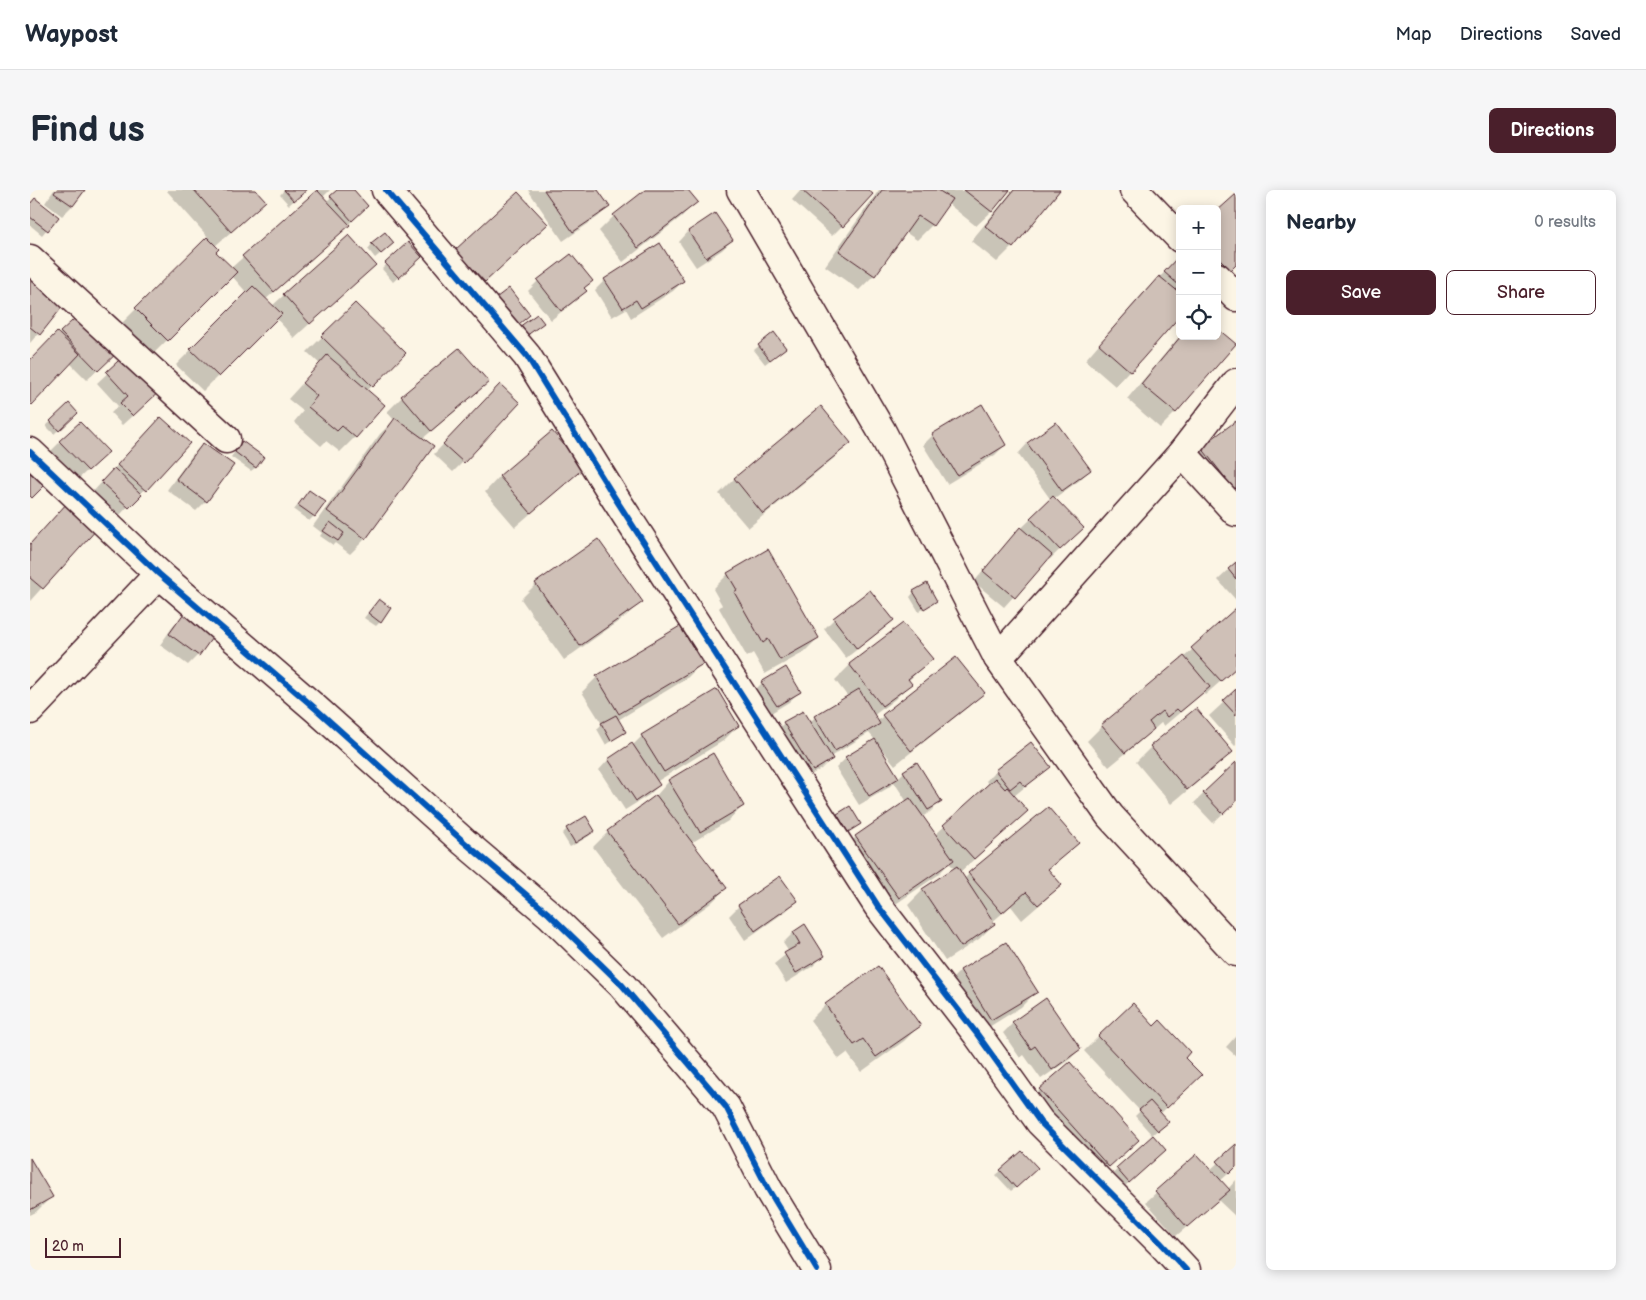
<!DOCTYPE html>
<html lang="en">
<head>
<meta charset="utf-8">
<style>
  :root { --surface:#fff; --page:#f6f6f7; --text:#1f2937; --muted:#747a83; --line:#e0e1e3; --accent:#4a1f2b }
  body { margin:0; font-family:"Balsamiq Sans",sans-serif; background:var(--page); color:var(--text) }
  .controls { position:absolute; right:15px; top:15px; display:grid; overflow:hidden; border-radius:8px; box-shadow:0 2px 12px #0003 }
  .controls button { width:45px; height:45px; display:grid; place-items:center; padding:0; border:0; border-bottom:1px solid var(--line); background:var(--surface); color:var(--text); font:25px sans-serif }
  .scale { position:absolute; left:15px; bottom:12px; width:76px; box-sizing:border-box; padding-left:5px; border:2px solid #4a1f2b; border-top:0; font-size:14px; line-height:18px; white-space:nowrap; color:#4a1f2b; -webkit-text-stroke:4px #fcf5e5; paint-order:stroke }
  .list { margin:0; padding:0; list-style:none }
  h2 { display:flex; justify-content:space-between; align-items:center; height:65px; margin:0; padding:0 20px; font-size:21px }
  h2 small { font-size:16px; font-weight:400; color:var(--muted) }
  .actions { display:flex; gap:10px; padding:15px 20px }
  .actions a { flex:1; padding:11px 0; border:1px solid var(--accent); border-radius:8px; text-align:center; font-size:18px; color:var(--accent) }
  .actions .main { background:var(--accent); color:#fff }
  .icon { flex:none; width:28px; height:28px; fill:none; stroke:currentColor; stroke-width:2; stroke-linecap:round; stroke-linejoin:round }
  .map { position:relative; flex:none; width:1206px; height:1080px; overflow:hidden; border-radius:8px }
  header { display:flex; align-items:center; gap:30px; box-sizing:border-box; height:70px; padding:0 25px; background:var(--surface); border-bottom:1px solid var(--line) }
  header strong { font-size:24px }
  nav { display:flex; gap:28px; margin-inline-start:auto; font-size:18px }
  .intro { display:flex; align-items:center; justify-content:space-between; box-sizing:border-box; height:120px; padding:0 30px }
  h1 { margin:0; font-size:35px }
  .button { padding:12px 22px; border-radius:8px; background:var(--accent); color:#fff; font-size:18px; font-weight:700 }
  main { display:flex; gap:30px; padding:0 30px }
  aside { flex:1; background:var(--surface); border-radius:8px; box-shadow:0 2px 12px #0003 }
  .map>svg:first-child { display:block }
  .shadow { fill:#0003 }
  .building { fill:#cfc0b7; stroke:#4a1f2b }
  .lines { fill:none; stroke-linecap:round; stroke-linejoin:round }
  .minor-casing { stroke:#4a1f2b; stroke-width:31 }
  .minor { stroke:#fcf5e5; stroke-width:28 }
  .cycleway-casing { stroke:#fcf5e5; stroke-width:9 }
  .cycleway { stroke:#0057b8; stroke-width:6 }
</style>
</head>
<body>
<header>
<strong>Waypost</strong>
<nav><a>Map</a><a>Directions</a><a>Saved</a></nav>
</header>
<div class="intro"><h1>Find us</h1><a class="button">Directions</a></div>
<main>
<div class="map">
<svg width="1206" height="1080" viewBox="0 0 1206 1080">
  <rect width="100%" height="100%" fill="#fcf5e5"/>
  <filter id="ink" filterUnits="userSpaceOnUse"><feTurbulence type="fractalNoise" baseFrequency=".02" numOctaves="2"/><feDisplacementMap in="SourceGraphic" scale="10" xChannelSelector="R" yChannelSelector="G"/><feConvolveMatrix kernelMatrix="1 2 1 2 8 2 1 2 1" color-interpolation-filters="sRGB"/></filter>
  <g filter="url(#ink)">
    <g class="shadow">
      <path d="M24,0h29l-11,16 -10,10 -17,-13z"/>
      <path d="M138,0h86l-5,26 -34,30v6l16,16 88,-78h11l-7,7 4,4 12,-11h13l5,26 -24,24 -68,60 7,6 12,-11 90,-30 -80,73 -18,-20 -73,73 -27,-26 71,-72 -15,-17 -80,79 -31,-31 87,-87 -41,-46z"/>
      <path d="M254,0l16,5 -11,10 -9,-10z"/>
      <path d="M498,0h68l12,17 -10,10 -35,24z"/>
      <path d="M617,0h40l9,12 -15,15 -58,45 -24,-31 15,-15z"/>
      <path d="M771,0h65l-24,36 -10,10 -40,-36z"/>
      <path d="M849,0l58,1 72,-1 -18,22 -15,14 -29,-23 -15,22 -15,15 -12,-8 -31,43 -15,15 -34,-24z"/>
      <path d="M983,0h46l-47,57 -15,15 -26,-21z"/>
      <path d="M487,4l14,45 -62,58 -13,-46z"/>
      <path d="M1206,5v69l-19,18v-69z"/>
      <path d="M0,15l27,12 -15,18 -12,-10z"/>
      <path d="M685,25l17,25 -10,10 -26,17 -17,-25 9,-10z"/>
      <path d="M342,54l16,3 -13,11 -7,-9z"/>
      <path d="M378,54l12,13 -27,25 -11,-13z"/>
      <path d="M1150,71v54l-65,71 -30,-26 59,-68 24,-23z"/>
      <path d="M0,83l36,29 -36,41z"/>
      <path d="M575,90l78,1 -10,10 -42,27 -5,-9 -14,8 -17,-27z"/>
      <path d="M508,91l45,7 2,3 -10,10 -24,19 -23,-29z"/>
      <path d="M325,114l49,49 -37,38 -12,46 -15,15 -14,-11 -5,5 -27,-24 9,-11 -15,-12 32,-35 -13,-12z"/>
      <path d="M53,122l35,38 -31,30 -17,-17 -40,42v-44z"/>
      <path d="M1150,146h37l17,8 -59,69 -15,15 -33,-29z"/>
      <path d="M729,156l21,6 -15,12 -11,-14z"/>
      <path d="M428,159l29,33 -15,15 -50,42 -57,100 -15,15 -15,-11 -2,2 -13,-9 2,-3 -9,-7 67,-92 14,-14 -7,-8 15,-15z"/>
      <path d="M99,163l23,45 -30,27 -11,-12 7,-7 -21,-23z"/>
      <path d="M460,206l-27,66 -10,10 -19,-18z"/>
      <path d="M39,215l8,8 -23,21 -8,-8z"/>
      <path d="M791,218l28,35 -15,15 -86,70 -29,-34 15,-15z"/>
      <path d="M1206,232v68l-18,13 -31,-40 15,-15z"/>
      <path d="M1026,234l33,46 -9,10 -27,19 19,39 -22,21 -2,-1 -44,49 -30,-25 36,-43 41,-39 -33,-46 9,-10z"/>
      <path d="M121,238l37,15 -70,74 -26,-24z"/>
      <path d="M522,242l30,36 -15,14 -52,45 -30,-35 14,-15z"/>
      <path d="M903,245l72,10 -10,10 -48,29 -24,-39z"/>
      <path d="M30,252l37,20 -20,18 -27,-28z"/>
      <path d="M212,253l14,24 -5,4 -20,-14z"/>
      <path d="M173,254l29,21 -26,36 -10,10 -29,-21 26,-36z"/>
      <path d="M275,306l9,20 -5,5 -15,-11z"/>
      <path d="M38,313l28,25 -66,73v-57z"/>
      <path d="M1206,373v37l-18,-20z"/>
      <path d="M698,384l90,64 -15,15 -38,21 -12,-21 -6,4 -28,-49 3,-3 -9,-16z"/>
      <path d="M506,394l105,17 -15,15 -62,44 -43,-61z"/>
      <path d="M839,402l23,28 -10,10 -36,28 -22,-29 10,-10z"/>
      <path d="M884,402l22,8 -17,12 -9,-15z"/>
      <path d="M344,415l6,17 -4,4 -12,-8z"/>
      <path d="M1206,420v58l-31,27 -2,-2 -39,33 -3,-3 -9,8 -1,-1 -14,14 -28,23 -22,-26 15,-15 80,-67z"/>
      <path d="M154,425l14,40 -10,10 -28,-20 14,-20z"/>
      <path d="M873,434l28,35 -23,22 2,3 -15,15 -22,17 4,6 6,-6 100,-23 -15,14 -73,58 -14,-17 -1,1 18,29 6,-6 36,30 -10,10 -8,5 13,18 54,-50 -3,-4 10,-10 53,-4 -35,29 -2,29 -52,47 4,7 5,-5 108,-31 -29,27 12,15 -15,15 -23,20 -11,-14 -19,16 2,2 -15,15 -34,22 -37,-56 15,-15 32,-21 -6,-6 -11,12 -54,37 -43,-60 15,-15 51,-35 -13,-20 -6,6 -29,17 -23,-37 10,-10 29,-18 -6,-7 -39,24 1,2 -10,10 -19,11 -28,-47 10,-10 18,-11 7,11 6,-6 33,-20 -13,-17 15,-15z"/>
      <path d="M671,474l-15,15 -68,41 7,12 -19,13 -9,-16 5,-5 -20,-32 15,-15z"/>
      <path d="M732,493l37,9 -10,10 -23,14 -14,-23z"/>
      <path d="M1206,501v54l-1,1 -26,-30z"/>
      <path d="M1166,520l35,42 -15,15 -45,37 -35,-42 15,-15z"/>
      <path d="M708,536l-15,15 -67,41 3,3 -10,10 -24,15 -26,-40 9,-10 24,-14 10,-10z"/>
      <path d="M1206,573v38l-23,22 -19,-20z"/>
      <path d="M639,591l74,25 -15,15 -37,22 35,45 -15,15 -48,35 -70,-91 15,-15 47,-35z"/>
      <path d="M819,618l10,16 -16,12 -10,-16z"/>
      <path d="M537,639l26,2 -4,5 -19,11 -8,-13z"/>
      <path d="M766,711l-10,10 -41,29 -16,-24 10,-10z"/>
      <path d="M775,736l18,30 -10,10 -27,17 -12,-19 15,-12 -6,-9 10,-10z"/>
      <path d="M976,753l30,49 -15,15 -45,28 -31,-49 15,-15z"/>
      <path d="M847,778l42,58 -15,15 -43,31 -14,-19 -8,6 -29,-39 15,-15z"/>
      <path d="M1015,810l35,49 -10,10 -29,20 -17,-24 -4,3 -17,-25 10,-10z"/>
      <path d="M1069,846l84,22 2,32 -25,24 2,12 -10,9 -17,-19 5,-5 -56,-60z"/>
      <path d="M1206,846v20l-10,-9z"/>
      <path d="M1010,900l97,50 -44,41 -68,-76z"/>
      <path d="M1123,947l2,23 -37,32 -11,-13z"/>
      <path d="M1206,956v21l-16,14 8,8 8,-9v37l-18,-17 -42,36 -30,-34 51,-47 13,15z"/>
      <path d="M0,971l21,36 -15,15 -6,3z"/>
      <path d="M971,981l31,2 -21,18 -15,-16z"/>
    </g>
    <g class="building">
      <path d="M26,0h29l-12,16 -19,-13z"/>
      <path d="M164,0h62l10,11 -35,31z"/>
      <path d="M254,0h23l-13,11z"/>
      <path d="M287,0l33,35 -76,67 -32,-36z"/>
      <path d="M307,0h17l14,16 -16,15 -22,-25z"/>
      <path d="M514,0h54l12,17 -37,25z"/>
      <path d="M615,0h43l10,12 -60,46 -25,-33z"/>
      <path d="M772,0h66l5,4 -30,33z"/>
      <path d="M852,0h56l14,9 -19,27 -15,-10 -43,60 -36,-25z"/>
      <path d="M934,0h46l-18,22z"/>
      <path d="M984,0h46l-47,58 -28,-22z"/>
      <path d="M488,2l30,32 -63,58 -30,-32z"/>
      <path d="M1206,4v71l-5,5 -14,-14v-45z"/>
      <path d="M5,8l24,19 -11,14 -18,-14v-13z"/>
      <path d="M685,23l18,27 -27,18 -18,-27z"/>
      <path d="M355,42l9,11 -13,11 -10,-11z"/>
      <path d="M319,45l27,30 -66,59 -27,-30z"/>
      <path d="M177,47l12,12 -3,3 21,20 -69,69 -33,-33z"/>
      <path d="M378,52l14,15 -23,21 -14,-15z"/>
      <path d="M630,53l24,38 -43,27 -5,-8 -13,8 -19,-29z"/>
      <path d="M541,64l22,27 -9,7 3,3 -26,20 -24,-31z"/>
      <path d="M1148,67l2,2v27l-16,-14z"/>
      <path d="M0,81l37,30 -27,34 -10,-8z"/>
      <path d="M1129,86l21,17v23l-49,56 -32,-28z"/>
      <path d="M223,96l29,28 -63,63 -29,-28z"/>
      <path d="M479,98l21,27 -16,13 -22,-27z"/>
      <path d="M325,113l51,50 -33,34 -52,-51z"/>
      <path d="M53,121l37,39 -22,21 -38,-39z"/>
      <path d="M507,124l7,9 -18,13 -7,-9z"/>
      <path d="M1187,138l19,16 -60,69 -35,-29 40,-48h36z"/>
      <path d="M27,142l23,22 -48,51 -2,-2v-43z"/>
      <path d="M744,142l12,16 -16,12 -12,-15z"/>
      <path d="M429,158l30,34 -58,49 -30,-35z"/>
      <path d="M99,161l34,37 -30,28 -13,-13 8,-7 -22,-24z"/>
      <path d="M297,165l58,50 -29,33 -14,-12 -5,5 -29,-24 9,-11 -15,-13z"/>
      <path d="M470,194l20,19 -56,60 -21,-19z"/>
      <path d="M39,213l9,10 -19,18 -9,-10z"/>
      <path d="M952,214l24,41 -49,30 -25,-41z"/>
      <path d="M791,216l30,37 -88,71 -29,-36z"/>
      <path d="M131,227l29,26 -44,48 -29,-26z"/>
      <path d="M365,228l39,28 -68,93 -39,-28z"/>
      <path d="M1206,231v67l-2,1 -33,-42z"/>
      <path d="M50,232l29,30 -21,19 -29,-30z"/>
      <path d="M1026,232l35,48 -29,21 -35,-48z"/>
      <path d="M522,241l32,37 -53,45 -32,-37z"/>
      <path d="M212,251l22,16 -8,11 -21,-16z"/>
      <path d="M173,253l31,22 -27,37 -31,-23z"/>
      <path d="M0,276l18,16 -16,16 -2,-2z"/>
      <path d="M84,278l28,27 -13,13 -28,-26z"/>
      <path d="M279,300l17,12 -11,15 -17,-12z"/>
      <path d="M1023,306l31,32 -24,22 -30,-32z"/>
      <path d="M38,312l30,26 -55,61 -13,-11v-34z"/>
      <path d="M300,332l14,11 -6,8 -15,-10z"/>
      <path d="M990,337l32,28 -37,43 -32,-27z"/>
      <path d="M568,349l45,63 -63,44 -45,-63z"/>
      <path d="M738,359l51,89 -39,22 -12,-21 -5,4 -29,-51 3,-2 -10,-17z"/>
      <path d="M1206,372v17l-8,-10z"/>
      <path d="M897,393l10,18 -13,8 -11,-18z"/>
      <path d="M840,400l24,30 -37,29 -24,-31z"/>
      <path d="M349,409l12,9 -10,15 -13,-10z"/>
      <path d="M1206,418v60l-15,13 -30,-33z"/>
      <path d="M154,423l30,22 -15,21 -30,-22z"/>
      <path d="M873,433l30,36 -25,20 4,5 -30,22 -33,-42z"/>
      <path d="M650,436l23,38 -84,50 -23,-38z"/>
      <path d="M1154,466l26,31 -30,25 -3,-3 -10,8 -5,-6 -13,11 5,7 -29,24 -24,-28z"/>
      <path d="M926,467l29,36 -74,58 -29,-36z"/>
      <path d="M756,477l15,25 -24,14 -16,-24z"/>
      <path d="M687,499l22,37 -75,46 -23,-37z"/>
      <path d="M829,499l21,35 -45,27 -21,-35z"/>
      <path d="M1206,499v26l-13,-14z"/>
      <path d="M1166,518l37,44 -46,38 -37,-44z"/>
      <path d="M773,521l30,48 -20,12 -30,-49z"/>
      <path d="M586,525l10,17 -15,9 -10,-18z"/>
      <path d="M845,549l24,39 -30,18 -24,-39z"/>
      <path d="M1001,552l20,25 -26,20 -5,-6 -10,8 -15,-19z"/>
      <path d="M602,553l28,42 -24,16 -28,-42z"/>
      <path d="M683,563l31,53 -44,26 -32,-52z"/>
      <path d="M887,572l25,40 -14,8 -25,-39z"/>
      <path d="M1206,572v40l-13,12 -20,-21z"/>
      <path d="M965,588l10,11 2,-2 21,24 -54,48 -31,-34z"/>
      <path d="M626,605l71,93 -49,36 -71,-93z"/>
      <path d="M880,608l44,62 -55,38 -44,-62z"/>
      <path d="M820,616l11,18 -13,8 -11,-18z"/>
      <path d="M1018,617l31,36 -31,26 14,16 -24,20 -12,-13 -24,21 -34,-40z"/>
      <path d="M556,626l9,15 -20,12 -9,-15z"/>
      <path d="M927,676l38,58 -34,23 -39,-58z"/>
      <path d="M750,686l18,25 -43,30 -17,-26z"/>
      <path d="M775,734l20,32 -29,17 -12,-20 16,-9 -7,-12z"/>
      <path d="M976,752l32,50 -47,28 -31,-50z"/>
      <path d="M848,776l43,60 -45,31 -13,-18 -9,6 -29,-41z"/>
      <path d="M1016,808l35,51 -29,21 -17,-24 -4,3 -19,-27z"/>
      <path d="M1103,813l21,23 6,-6 30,32 -5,6 17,17 -35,33 -69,-72z"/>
      <path d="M1040,872l69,78 -30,27 -70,-78z"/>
      <path d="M1120,911l19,21 -11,9 -19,-21z"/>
      <path d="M1123,945l13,15 -37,33 -13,-15z"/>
      <path d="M1206,954v23l-7,7 -12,-13z"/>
      <path d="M992,961l16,17 -22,20 -16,-18z"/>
      <path d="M1167,964l33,36 -43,37 -32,-36z"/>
      <path d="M0,968l23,39 -23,13z"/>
    </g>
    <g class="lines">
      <g class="minor-casing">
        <g id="minor">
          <path d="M356,0l141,166 88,142 263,408 99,128 63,88 120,120 26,28"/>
          <path d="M711,0l140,240 117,228 112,158 126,136"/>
          <path d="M1104,0l46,48"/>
          <path d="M0,69l196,180"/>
          <path d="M1187,87l19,20"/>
          <path d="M0,262l129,122 157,135 148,133 85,72 73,71 104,122 42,82 49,81"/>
          <path d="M1152,263l54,59"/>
          <path d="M968,468l184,-205 54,-70"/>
          <path d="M0,520l129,-136"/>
        </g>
      </g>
      <use href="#minor" class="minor"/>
      <g class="cycleway-casing">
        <g id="cycleway">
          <path d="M356,0l141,166 88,142 263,408 99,128 63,88 120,120 26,28"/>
          <path d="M0,262l129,122 157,135 148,133 85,72 73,71 104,122 42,82 49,81"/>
        </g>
      </g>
      <use href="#cycleway" class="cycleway"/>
    </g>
  </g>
</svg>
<div class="controls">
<button>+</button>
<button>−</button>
<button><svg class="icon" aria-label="locate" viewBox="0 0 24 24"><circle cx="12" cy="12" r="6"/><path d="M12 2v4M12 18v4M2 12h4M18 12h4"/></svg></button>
</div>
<div class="scale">20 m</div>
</div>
<aside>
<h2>Nearby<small>0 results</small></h2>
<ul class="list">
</ul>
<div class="actions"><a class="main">Save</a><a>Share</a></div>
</aside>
</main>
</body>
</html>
